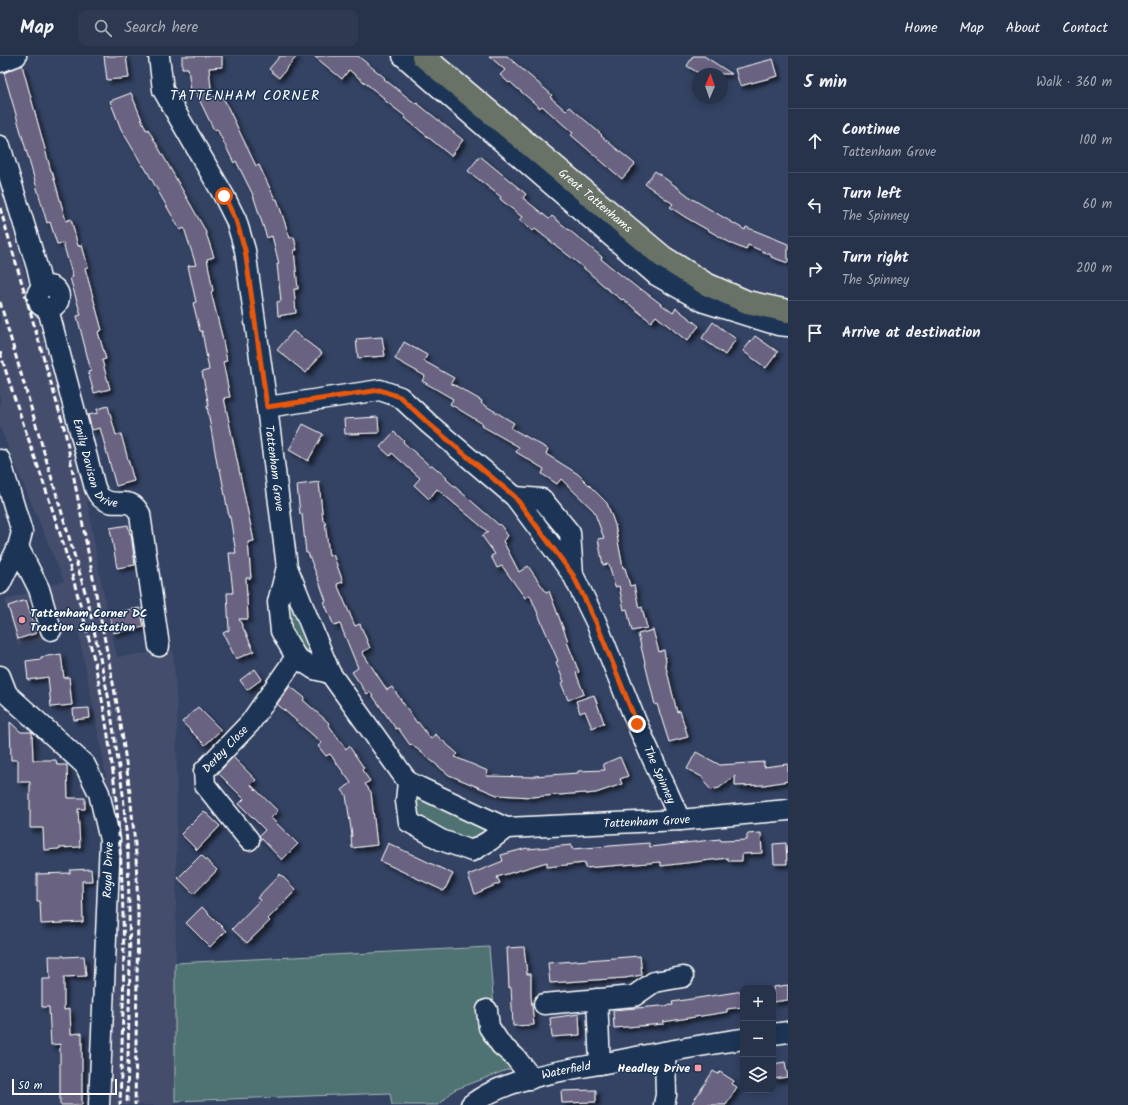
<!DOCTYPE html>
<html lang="en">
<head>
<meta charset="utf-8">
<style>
  :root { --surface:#27324b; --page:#2f3a52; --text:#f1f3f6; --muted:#a4aab5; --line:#434d63 }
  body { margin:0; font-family:Kalam,sans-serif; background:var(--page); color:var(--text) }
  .controls { position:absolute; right:12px; bottom:12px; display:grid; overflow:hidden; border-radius:8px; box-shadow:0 2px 10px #0003 }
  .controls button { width:36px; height:36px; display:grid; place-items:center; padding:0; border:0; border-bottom:1px solid var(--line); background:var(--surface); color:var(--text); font:20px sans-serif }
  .compass { position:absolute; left:692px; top:12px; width:36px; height:36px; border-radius:50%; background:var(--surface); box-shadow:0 2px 10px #0003; rotate:2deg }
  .scale { position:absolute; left:12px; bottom:10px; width:105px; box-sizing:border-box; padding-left:4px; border:2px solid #fff; border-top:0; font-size:11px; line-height:14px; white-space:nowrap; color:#fff; -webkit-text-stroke:3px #1d3557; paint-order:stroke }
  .stop { position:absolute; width:12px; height:12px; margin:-9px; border:3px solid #ea580c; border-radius:50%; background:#fff }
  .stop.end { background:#ea580c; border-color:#fff; box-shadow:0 1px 4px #0008 }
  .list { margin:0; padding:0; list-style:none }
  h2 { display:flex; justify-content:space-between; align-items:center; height:52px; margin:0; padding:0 16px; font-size:17px }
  h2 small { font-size:13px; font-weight:400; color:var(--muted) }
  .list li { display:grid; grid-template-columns:26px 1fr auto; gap:12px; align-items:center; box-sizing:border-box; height:64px; padding:0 16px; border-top:1px solid var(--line) }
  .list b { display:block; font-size:15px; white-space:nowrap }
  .list p { margin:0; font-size:13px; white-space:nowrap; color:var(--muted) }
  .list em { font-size:13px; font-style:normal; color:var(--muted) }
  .icon { flex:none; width:22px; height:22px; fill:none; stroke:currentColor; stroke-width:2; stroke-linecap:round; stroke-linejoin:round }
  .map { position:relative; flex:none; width:788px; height:1049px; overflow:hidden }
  header { display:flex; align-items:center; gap:24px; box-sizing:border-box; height:56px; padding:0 20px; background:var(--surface); border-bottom:1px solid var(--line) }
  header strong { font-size:19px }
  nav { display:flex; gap:22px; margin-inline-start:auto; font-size:14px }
  .search { width:280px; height:36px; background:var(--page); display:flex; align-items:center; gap:10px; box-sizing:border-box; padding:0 14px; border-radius:8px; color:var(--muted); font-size:15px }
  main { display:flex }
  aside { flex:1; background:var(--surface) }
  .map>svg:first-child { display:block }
  .built { fill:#444d6d }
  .green { fill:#4f7272; stroke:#a7b8b8 }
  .building { fill:#696481; stroke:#fff; filter:url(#shadow) }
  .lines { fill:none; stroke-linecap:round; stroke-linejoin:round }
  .minor-casing { stroke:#fff; stroke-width:23 }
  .major-casing { stroke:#fff; stroke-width:25 }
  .minor { stroke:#1d3557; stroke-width:20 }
  .major { stroke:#697266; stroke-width:22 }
  .rail { stroke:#fff; stroke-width:3; stroke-dasharray:6 3; stroke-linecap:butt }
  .route { stroke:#ea580c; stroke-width:5 }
  .poi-dot { fill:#ff9aa2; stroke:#1d3557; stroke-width:1.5 }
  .labels { text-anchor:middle; stroke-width:3; stroke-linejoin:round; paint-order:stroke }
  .street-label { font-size:12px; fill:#fff; stroke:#1d3557 }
  .poi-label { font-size:12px; font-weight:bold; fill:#fff; stroke:#1d3557; text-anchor:start }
  .quarter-label { font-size:14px; letter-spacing:1px; fill:#fff; stroke:#1d3557 }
</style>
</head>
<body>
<header>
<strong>Map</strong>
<div class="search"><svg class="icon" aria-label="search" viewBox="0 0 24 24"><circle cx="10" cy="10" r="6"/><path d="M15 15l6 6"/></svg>Search here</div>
<nav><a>Home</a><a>Map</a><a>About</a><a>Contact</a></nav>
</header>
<main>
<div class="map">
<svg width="788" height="1049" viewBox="0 0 788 1049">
  <defs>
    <filter id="shadow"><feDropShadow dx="3.5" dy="3.5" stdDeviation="2" flood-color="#0009"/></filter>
  </defs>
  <rect width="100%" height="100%" fill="#344364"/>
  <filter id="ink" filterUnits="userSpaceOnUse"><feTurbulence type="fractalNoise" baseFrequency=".025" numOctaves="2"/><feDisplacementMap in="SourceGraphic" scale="8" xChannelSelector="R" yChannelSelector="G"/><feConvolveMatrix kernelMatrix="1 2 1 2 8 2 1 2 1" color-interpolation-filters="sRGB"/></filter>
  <g filter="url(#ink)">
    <path class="built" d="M0,128l85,304 15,88 17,81 56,-7 4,57 -2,394 -1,4h-62l4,-177 -5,-118 -10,-64 -23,-116 -60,16 -13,-46 59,-19 -64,-153z"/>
    <g class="green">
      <path d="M287,511l43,106 -16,-4 -33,-38z"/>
      <path d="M408,726l98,46 -34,23 -63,-29z"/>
      <path d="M489,891l7,86 37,27 -79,30 -15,15h-47l-2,-12 -215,8v-138z"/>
    </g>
    <g class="building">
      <path d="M104,0h22l3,22 -22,2z"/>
      <path d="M182,0h40v11l-13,1 3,30 9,-5 35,73 3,-1 16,34h2l13,39 4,-1 3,13h-3l4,39h-4l2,24 -18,3 -1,-14 4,-1 -4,-37h2l-7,-28 -5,2 -14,-43 -17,-34 -2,2 -17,-34 -3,1 -19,-39h-4l-3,-23h-6z"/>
      <path d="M280,0h17l-18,22 -10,-9z"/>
      <path d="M314,0h44l27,22 -1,1 32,25 1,-1 46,37 -12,16 -46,-38 1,-1 -23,-18 1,-1 -35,-28 -7,9z"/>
      <path d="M489,0h18l45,39 -2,2 16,14 4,-4 32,28 -1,1 34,28 -13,15 -51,-44 2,-2 -31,-27 -2,2 -30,-26 -1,1 -9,-8 5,-5z"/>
      <path d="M693,0h11l28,18h-32l-13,-8z"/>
      <path d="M773,3l5,17 -38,10 -5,-17z"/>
      <path d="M22,9l29,106h1l14,50 5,-2 7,27 4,-1 6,22 -3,1 17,62 -4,2 8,27 -4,1 8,29 -16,4 -6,-21 3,-1 -14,-55 4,-1 -11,-37 3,-1 -10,-34 -6,1 -7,-22 -3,1 -43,-150z"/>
      <path d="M131,37l15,37 2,-1 57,101 9,27 -7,2 6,32 -2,1 11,44 5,25 -4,1 7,35 -6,1 30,143 -6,1 3,36h-5l2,41h-9l15,32 -18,8 -13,-26 6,-3 -2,-37h6l-4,-40h7l-6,-36h-1l-9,-48h-2l-11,-63h2l-7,-34 7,-2 -7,-39h-2l-7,-28 3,-1 -8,-36 8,-1 -12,-37 -4,2 -36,-64h-1l-22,-37 -11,-28z"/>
      <path d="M480,100l46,38 -3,4 26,21 3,-3 50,41 -1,2 39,31 1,-1 32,24 3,-5 23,18 -12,15 -31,-25 -5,6 -28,-23 -1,1 -11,-8 -33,-29 -43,-34 -2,2 -14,-11 3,-3 -22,-18 1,-2 -33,-26z"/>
      <path d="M655,115l34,25v1l56,33 1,-3 42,17v19l-17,-6v-2l-23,-10 -2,5 -12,-5 -49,-28 -15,-10 3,-3 -28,-20z"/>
      <path d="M713,266l23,17 -11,16 -23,-17z"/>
      <path d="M293,275l29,22 -16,20 -29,-23z"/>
      <path d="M755,280l23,16 -12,16 -23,-17z"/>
      <path d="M382,281l3,19 -27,2 -2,-19z"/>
      <path d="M404,286l23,13 -3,6 30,17 -3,5 31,18 -1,2 33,20 -3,5 37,21 -2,5 32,20 29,29 8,22 8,43h2l5,18 4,-1 5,23 3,-1 5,21 -15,3 -5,-22 -3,1 -5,-24 -4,1 -6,-23 -6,1 -5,-26 6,-1 -10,-27 -33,-32 -4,5 -15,-10 2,-5 -28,-17 3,-5 -37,-21 1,-2 -33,-20 3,-5 -31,-18 3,-5 -30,-17z"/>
      <path d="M108,350l8,29 5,-1 13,47 -18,5 -16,-58 -8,2 -4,-15 10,-2 -1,-4z"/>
      <path d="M378,361l1,16 -34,1 -1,-15z"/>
      <path d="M303,368l20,10 -15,27 -19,-11z"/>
      <path d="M394,376l10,9 -1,1 27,24 2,-1 15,13 -1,1 53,46 1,-1 8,12 -5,5 16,31 9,-6 18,26 3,-1 19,50 -1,1 12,30 -3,1 8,21 -16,6 -7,-17 3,-1 -8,-20 2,-1 -28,-66 -5,3 -23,-32 -5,2 -6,-12 4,-2 -13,-18 6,-4 -51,-43 -8,10 -15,-14 6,-7 -28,-25 -2,3 -10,-9z"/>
      <path d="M319,426l4,39h2l4,35 4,-2 10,28 -6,2 18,42 5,-2 10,24 -8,4 25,38 5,-3 25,36 1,-1 13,17 4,-5 23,20 -3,3 33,14 -2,5 48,1v-1l44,-3v-2l27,-1 -2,-6 17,-7 8,19 -8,3 2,5 -26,9 -10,1v-1l-55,4 -34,-2 -48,-20 -38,-31 -1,1 -12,-17 -2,1 -26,-37 -3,2 -15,-22 6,-4 -18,-44 -6,2 -10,-24 2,-1 -9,-25 -9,-23h-2l-4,-39h-2l-3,-29z"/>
      <path d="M128,469l2,9h1l4,31 -18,3 -7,-40z"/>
      <path d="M26,544l11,33 -19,6 -10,-33z"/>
      <path d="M140,552l4,19 -31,6 -3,-20z"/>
      <path d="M653,574l6,22 5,-2 2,12 -1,1 12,49 3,-1 8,26 -19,5 -12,-38 -2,1 -17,-71z"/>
      <path d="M61,598l3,24 5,-1 3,28 -21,2 -3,-30 -20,3 -2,-19 15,-2v-2z"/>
      <path d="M255,613l7,10 -15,11 -7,-10z"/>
      <path d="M290,630l15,12 -2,2 26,23 -1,1 18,25 3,-3 15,22 -2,2 8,11 -5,3 6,8 6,53 -25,3 -1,-12h1l-6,-41 -4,-5 9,-7 -21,-29 -4,2 -8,-10 4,-3 -45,-39z"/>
      <path d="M594,639l10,28 -12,5 -7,-17 -5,2 -4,-12z"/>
      <path d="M198,651l23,23 -16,15 -23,-23z"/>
      <path d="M89,652l1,10 -16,2 -1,-11z"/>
      <path d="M10,666l11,10h11l1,28h23l1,5h10l1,33h17v11h-7l2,38 -21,1v1l-15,1 -1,-22h-13v-46h-12v-22h-7z"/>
      <path d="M696,696l24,13 44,-3v5l24,-3v17l-24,4 -29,1v-10l-16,12 -8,2 -6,-7 -1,-5 -17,-9z"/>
      <path d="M233,701l23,23 -5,5 27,26 -7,7 27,26 -16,16 -22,-23 -1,-1 6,-6 -26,-26 5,-5 -26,-26z"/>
      <path d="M204,755l16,15 -23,24 -16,-16z"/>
      <path d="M761,777l1,20 -20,1v7h-14v-3l-67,8v-4l-76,6v-5l-38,4v-5l-50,15 3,6 -25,11 -7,-19 35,-14 -2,-6 26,-7 1,1 44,-4v4l77,-6 1,4 70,-8 1,2 26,-1v-6z"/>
      <path d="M388,787l65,31 -9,17 -64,-30z"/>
      <path d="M786,787l1,21h-13l-1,-20z"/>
      <path d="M201,799l16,15 -23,24 -16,-16z"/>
      <path d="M91,813l1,12h-10l1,41 -42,2 -1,-23h-3v-27l33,-1v-3z"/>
      <path d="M280,818l16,16 -28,29 2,2 -23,22 -15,-14 28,-29 -3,-2z"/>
      <path d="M202,851l24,24 -16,16 -24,-24z"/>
      <path d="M524,891l3,27h4v22l3,29 -21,1 -2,-39 -2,1 -2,-40z"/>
      <path d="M49,900h15v1l20,-1 2,20 -22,1v33l6,-1 1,25 11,-1v72h-22v-61l-9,1 -2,-38h-7v-28h8z"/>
      <path d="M640,900l2,19 -17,3 -75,5 -2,-20z"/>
      <path d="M788,929v15l-15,2v-15z"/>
      <path d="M743,935v16l-16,2v3l-64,10 1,2 -50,4 -1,-18 60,-5 -1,-3z"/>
      <path d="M579,958l1,21 -28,2 -2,-19z"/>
      <path d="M785,1006l3,15 -15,2v-15z"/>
      <path d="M713,1015l5,3 2,-2 14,9 -2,3 5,3 -11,18h-35z"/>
      <path d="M596,1034v12l-34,1 -1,-12z"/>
    </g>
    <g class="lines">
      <g class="minor-casing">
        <g id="minor">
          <path id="s1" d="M159,0l4,34 61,106 12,24 9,30 22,157 20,160 43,106 78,109 98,46 174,-8 108,-10"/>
          <path d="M403,0l253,219 48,27 74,23 10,1"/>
          <path d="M0,6l16,-6"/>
          <path d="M0,90l38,124 4,18"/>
          <circle cx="48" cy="241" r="11"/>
          <path id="s2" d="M48,253l47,179c2,4 4,9 8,11 14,10 27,-5 37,15l19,132"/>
          <path id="s3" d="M267,351l113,-17 20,7 29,27 86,73 58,78 23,47 41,102 43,96"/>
          <path d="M0,404l22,72 -4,15 -18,37"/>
          <path d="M515,441l27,2 28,34 3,42"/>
          <path d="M18,491l21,42 12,41"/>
          <path d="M287,511l-9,35 3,29 15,26 18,12 16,4"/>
          <path d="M0,620l7,18 31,28 47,43 14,28 11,47 -11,265"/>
          <path d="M408,726l-2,19 3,21 32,18 31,11 17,-10 17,-13"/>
          <path id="s4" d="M249,784l-44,-55 -1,-14 46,-48 46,-66"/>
          <path d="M597,943l3,65"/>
          <path d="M544,948l90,-8 20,-14 29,-5"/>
          <path d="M487,954l2,17 12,18 14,12 11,14 4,8"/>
          <path d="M773,978l15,-2"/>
          <path id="s5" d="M471,1049c34,-28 102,-36 145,-44 42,-8 85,-16 127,-22"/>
          <path d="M664,1049l2,-10 -1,-43"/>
        </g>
      </g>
      <g class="major-casing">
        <g id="major">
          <path id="s6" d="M423,0l240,201 43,27 41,18 41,9"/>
        </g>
      </g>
      <use href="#minor" class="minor"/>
      <use href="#major" class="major"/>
      <g class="rail">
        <path d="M0,152l65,223 56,294 9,68 6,62 2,60 -3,190"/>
        <path d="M0,246l88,300 21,98 14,94 5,61 2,109 -3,141"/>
        <path d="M0,296c17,57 38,112 56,169 14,44 26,89 37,134 19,85 28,173 30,261 2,63 -1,126 -3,189"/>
      </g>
    </g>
  </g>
  <g class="lines" filter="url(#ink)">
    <path class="route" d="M224,140l12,24 9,30 22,157 113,-17 20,7 29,27 86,73 58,78 23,47 41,102"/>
  </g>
  <g class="poi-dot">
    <circle cx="22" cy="564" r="4"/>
    <rect x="694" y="1008" width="8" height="8" rx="2"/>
  </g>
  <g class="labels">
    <g class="street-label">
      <text dy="4" stroke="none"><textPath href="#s6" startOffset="225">Great Tattenhams</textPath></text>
      <text dy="4" stroke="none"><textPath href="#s2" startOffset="164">Emily Davison Drive</textPath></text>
      <text dy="4" stroke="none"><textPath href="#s1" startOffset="435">Tattenham Grove</textPath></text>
      <text dy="4" stroke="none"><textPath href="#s4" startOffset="115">Derby Close</textPath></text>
      <text dy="4" stroke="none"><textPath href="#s3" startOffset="603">The Spinney</textPath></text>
      <text dy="4" stroke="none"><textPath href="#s1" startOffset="1032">Tattenham Grove</textPath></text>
      <text transform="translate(108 814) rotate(-88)" y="4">Royal Drive</text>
      <text dy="4" stroke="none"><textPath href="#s5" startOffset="102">Waterfield</textPath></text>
    </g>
    <g class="poi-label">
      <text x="30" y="561">Tattenham Corner DC<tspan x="30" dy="14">Traction Substation</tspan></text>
      <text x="690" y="1016" text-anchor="end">Headley Drive</text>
    </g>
    <g class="quarter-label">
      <text x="245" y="44">TATTENHAM CORNER</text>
    </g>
  </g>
</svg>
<div class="controls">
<button>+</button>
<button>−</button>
<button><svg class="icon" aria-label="layers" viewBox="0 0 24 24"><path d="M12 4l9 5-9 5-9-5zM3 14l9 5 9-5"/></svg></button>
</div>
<svg class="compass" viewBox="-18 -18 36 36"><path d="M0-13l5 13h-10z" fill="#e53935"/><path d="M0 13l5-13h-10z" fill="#a4aab5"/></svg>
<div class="scale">50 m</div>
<div class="stop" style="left:224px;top:140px"></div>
<div class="stop end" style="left:637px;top:668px"></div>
</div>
<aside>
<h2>5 min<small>Walk · 360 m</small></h2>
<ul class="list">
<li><svg class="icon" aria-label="ahead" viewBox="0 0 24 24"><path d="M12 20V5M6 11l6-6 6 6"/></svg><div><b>Continue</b><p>Tattenham Grove</p></div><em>100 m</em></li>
<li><svg class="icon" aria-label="left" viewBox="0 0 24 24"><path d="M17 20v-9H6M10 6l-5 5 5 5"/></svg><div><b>Turn left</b><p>The Spinney</p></div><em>60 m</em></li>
<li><svg class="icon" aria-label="right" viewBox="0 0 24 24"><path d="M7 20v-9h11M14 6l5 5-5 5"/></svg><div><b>Turn right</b><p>The Spinney</p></div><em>200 m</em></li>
<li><svg class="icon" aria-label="arrive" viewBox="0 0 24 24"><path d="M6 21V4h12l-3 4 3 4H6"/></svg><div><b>Arrive at destination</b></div></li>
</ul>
</aside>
</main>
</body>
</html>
